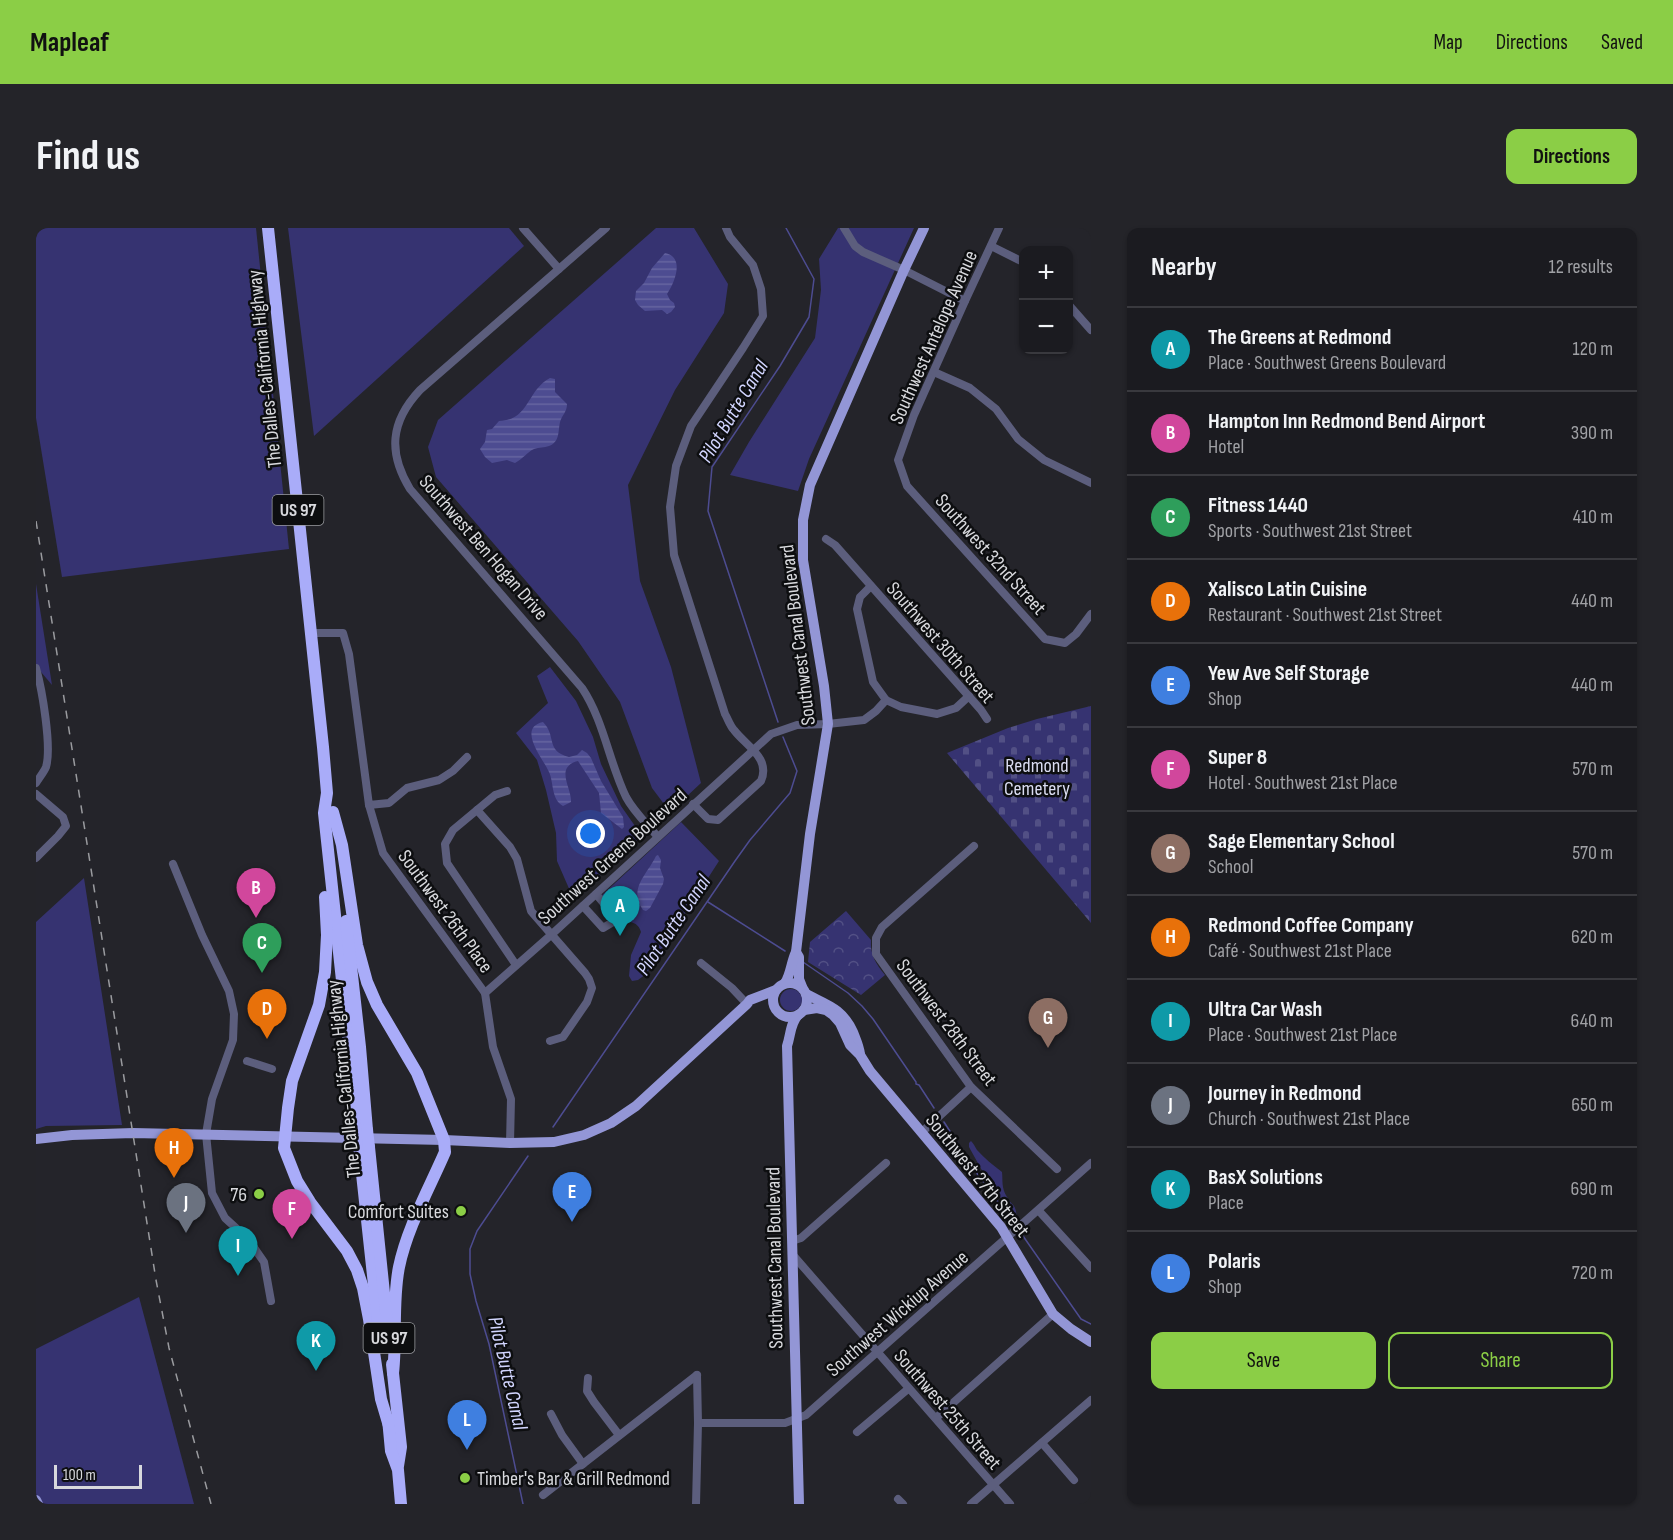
<!DOCTYPE html>
<html lang="en">
<head>
<meta charset="utf-8">
<style>
  :root { --surface:#1b1b20; --page:#242429; --text:#f1f3f6; --muted:#a0a1a5; --line:#39393e; --accent:#8bce46 }
  body { margin:0; font-family:"Sofia Sans Condensed",sans-serif; background:var(--page); color:var(--text) }
  .controls { position:absolute; right:18px; top:18px; display:grid; overflow:hidden; border-radius:12px; box-shadow:0 2px 4px #0004 }
  .controls button { width:54px; height:54px; display:grid; place-items:center; padding:0; border:0; border-bottom:2px solid var(--line); background:var(--surface); color:var(--text); font:30px sans-serif }
  .scale { position:absolute; left:18px; bottom:15px; width:88px; box-sizing:border-box; padding-left:6px; border:3px solid #d8d9dd; border-top:0; font-size:16px; line-height:21px; white-space:nowrap; color:#d8d9dd; -webkit-text-stroke:4px #0d0e10; paint-order:stroke }
  .you { position:absolute; left:555px; top:606px; width:21px; height:21px; margin:-15px; border:4px solid #fff; border-radius:50%; background:#1a73e8; box-shadow:0 0 0 9px #1a73e833 }
  .badge { display:grid; place-items:center; width:39px; height:39px; border-radius:50%; background:var(--accent); color:#fff; font-size:20px; font-weight:700 }
  .pin { position:absolute; translate:-50% -50px; filter:drop-shadow(0 2px 3px #0008) }
  .pin::after { content:''; position:absolute; top:32px; width:21px; height:18px; background:inherit; clip-path:polygon(0 0,100% 0,50% 100%) }
  .list { margin:0; padding:0; list-style:none }
  h2 { display:flex; justify-content:space-between; align-items:center; height:78px; margin:0; padding:0 24px; font-size:26px }
  h2 small { font-size:20px; font-weight:400; color:var(--muted) }
  .list li { display:grid; grid-template-columns:39px 1fr auto; gap:18px; align-items:center; box-sizing:border-box; height:84px; padding:0 24px; border-top:2px solid var(--line) }
  .list b { display:block; font-size:22px; white-space:nowrap }
  .list p { margin:0; font-size:20px; white-space:nowrap; color:var(--muted) }
  .list em { font-size:20px; font-style:normal; color:var(--muted) }
  .actions { display:flex; gap:12px; padding:18px 24px }
  .actions a { flex:1; padding:14px 0; border:2px solid var(--accent); border-radius:12px; text-align:center; font-size:21px; color:var(--accent) }
  .actions .main { background:var(--accent); color:#111 }
  .map { position:relative; flex:none; width:1055px; height:1276px; overflow:hidden; border-radius:12px }
  header { display:flex; align-items:center; gap:36px; box-sizing:border-box; height:84px; padding:0 30px; background:var(--accent); color:#111 }
  header strong { font-size:28px }
  nav { display:flex; gap:33px; margin-inline-start:auto; font-size:21px }
  .intro { display:flex; align-items:center; justify-content:space-between; box-sizing:border-box; height:144px; padding:0 36px }
  h1 { margin:0; font-size:42px }
  .button { padding:15px 27px; border-radius:12px; background:var(--accent); color:#111; font-size:21px; font-weight:700 }
  main { display:flex; gap:36px; padding:0 36px }
  aside { flex:1; background:var(--surface); border-radius:12px; box-shadow:0 2px 4px #0004 }
  .map>svg:first-child { display:block }
  .grass { fill:#363371 }
  .cemetery { fill:url(#cemetery-stones) }
  .park { fill:url(#park-crowns) }
  .water { fill:url(#water-rules) }
  .lines { fill:none; stroke-linecap:round; stroke-linejoin:round }
  .stream { stroke:#4d4c91; stroke-width:1.5 }
  .minor { stroke:#5c5e7d; stroke-width:8 }
  .major { stroke:#9396d6; stroke-width:10 }
  .highway { stroke:#a9acf9; stroke-width:12 }
  .rail { stroke:#9a9b9f; stroke-width:1.5; stroke-dasharray:8 8; stroke-linecap:butt }
  .highway-bridge { stroke:#a9acf9; stroke-width:12 }
  .poi-dot { fill:#8bce46; stroke:#0d0e10; stroke-width:2 }
  .labels { text-anchor:middle; stroke-width:5; stroke-linejoin:round; paint-order:stroke }
  .shield { fill:#0d0e10; stroke:#9b9ca0; stroke-width:1.5 }
  .shield-label { font-size:18px; font-weight:bold; fill:#d8d9dd }
  .street-label { font-size:20px; fill:#d8d9dd; stroke:#0d0e10 }
  .park-label { font-size:20px; fill:#dbddf2; stroke:#0d0e10 }
  .poi-label { font-size:20px; fill:#d8d9dd; stroke:#0d0e10; text-anchor:end }
  .water-label { font-size:21px; font-style:italic; fill:#d2d5fe; stroke:#0d0e10 }
</style>
</head>
<body>
<header>
<strong>Mapleaf</strong>
<nav><a>Map</a><a>Directions</a><a>Saved</a></nav>
</header>
<div class="intro"><h1>Find us</h1><a class="button">Directions</a></div>
<main>
<div class="map">
<svg width="1055" height="1276" viewBox="0 0 1055 1276">
  <defs>
    <pattern id="cemetery-stones" width="16" height="16" patternUnits="userSpaceOnUse" patternTransform="scale(1.5)"><rect width="16" height="16" fill="#363371"/><path d="M2 7V4a2 2 0 0 1 4 0v3zM10 15v-3a2 2 0 0 1 4 0v3z" fill="#525085"/></pattern>
    <pattern id="park-crowns" width="20" height="18" patternUnits="userSpaceOnUse" patternTransform="scale(1.5)"><rect width="20" height="18" fill="#363371"/><path d="M2 6a3 3 0 1 1 6 0M12 15a3 3 0 1 1 6 0" fill="none" stroke="#525085"/></pattern>
    <pattern id="water-rules" width="6" height="5" patternUnits="userSpaceOnUse" patternTransform="scale(1.5)"><rect width="6" height="5" fill="#4d4c91"/><path d="M0 2.5h6" fill="none" stroke="#6665a0"/></pattern>
  </defs>
  <rect width="100%" height="100%" fill="#24242a"/>
  <g class="grass">
    <path d="M0,0h220l33,321 -227,28 -26,-159z"/>
    <path d="M252,0h221l15,18 -210,190z"/>
    <path d="M620,0h38l34,56 -4,29 -49,77 -47,95 12,96 31,86 30,116 -31,29 -18,-24 -32,-86 -42,-61 -142,-164 -8,-30 10,-27z"/>
    <path d="M802,0h76l-105,231 -11,32 -68,-16 19,-33 66,-104 6,-48 -2,-31z"/>
    <path d="M0,356l16,101 -16,-19z"/>
    <path d="M514,439l26,34 17,36 8,27 20,42 21,30 -68,64 -17,-39 -1,-28 -10,-43 -9,-30 -21,-27 32,-30 -11,-27z"/>
    <path d="M645,594l38,39 -73,113 -8,6 -6,1 -3,-5 2,-21 10,-23c-3,-11 -11,-9 -19,-13 -7,-3 -16,-18 -21,-23z"/>
    <path d="M48,650l38,247 -76,1 -10,3v-207z"/>
    <circle cx="755" cy="772" r="11"/>
    <path d="M935,913c3,3 4,6 6,9 7,8 16,15 25,22 1,9 -1,15 5,25 6,11 9,5 10,23l-4,2 -1,-1 1,-8 -4,-7 -9,-9 -16,-23 -15,-27v-4z"/>
    <path d="M103,1069l55,207h-158v-155z"/>
  </g>
  <path class="cemetery" d="M1055,478v217l-144,-170 61,-25 29,-9z"/>
  <path class="park" d="M810,683l25,29c-1,15 5,24 14,35l-24,20 -53,-33 2,-20z"/>
  <g class="water">
    <path d="M629,25c20,4 10,29 2,41l3,6 4,3 1,4 -4,5 -4,2 -5,-4 -17,1 -7,-6 -3,-5 1,-9 8,-8 8,-15z"/>
    <path d="M514,150l5,1v13l12,12c0,8 -5,11 -7,18 -2,9 0,20 -11,24 -5,2 -10,1 -15,3 -7,3 -11,10 -19,14l-8,-3 -15,3 -7,-6 -5,-8 5,-7 2,-12 5,-1 7,-8c31,-1 27,-30 51,-43z"/>
    <path d="M507,494c14,14 2,29 26,35l8,-2 5,-5 5,3 4,5 10,23 22,36 1,10 -2,2 -21,-16 -2,-20 -21,-32c-24,6 -6,27 -7,41l-8,4c-12,-7 -9,-23 -14,-34 -5,-12 -33,-44 -6,-50z"/>
    <path d="M622,627l3,5 -1,8 4,11 -1,5 -13,24 -4,3 -3,-1c-15,-22 4,-35 13,-54z"/>
  </g>
  <g class="lines">
    <g class="stream">
      <path d="M742,494l-70,-211 4,-44 68,-101 29,-49 5,-38 -28,-51"/>
      <path d="M672,674l77,49"/>
      <path d="M767,734l45,31 14,13 11,13 43,63v2l3,1 15,23"/>
      <path d="M908,894l36,56 8,9 22,33"/>
      <path d="M517,899l182,-266 15,-21 40,-47 7,-22 -14,-34"/>
      <path d="M987,1008l58,83 10,5"/>
      <path d="M487,1276l-34,-160 -13,-43 -6,-27v-25l7,-18 51,-75"/>
    </g>
    <g class="minor">
      <path d="M487,0l36,41"/>
      <path d="M570,0l-186,162c-30,32 -32,63 -10,99l172,199c22,33 27,74 44,109 8,15 21,27 32,40"/>
      <path d="M808,0l11,18 8,6 41,18 61,31"/>
      <path d="M963,0l-34,73 -51,114 -16,45 9,26 138,153 20,4 11,-9 15,-20"/>
      <path d="M955,18l32,16"/>
      <path d="M1032,76l23,26"/>
      <path d="M898,144l36,16 26,21 22,30 26,21 47,23"/>
      <path d="M790,311l9,6 146,165 6,9"/>
      <path d="M835,358l-11,11 -3,12 16,73 13,18 15,7 36,7 19,-6 13,-12"/>
      <path d="M275,405h32l6,21 20,151 20,-2 18,-15 32,-8 14,-9 14,-14"/>
      <path d="M0,440c6,21 16,79 10,99 -2,5 -7,11 -10,16"/>
      <path d="M471,563l-12,4 -42,35 -8,14 2,19 69,102"/>
      <path d="M0,566l27,23 3,9 -8,10 -22,22"/>
      <path d="M657,576l15,15 10,1 43,-39c10,-23 -15,-35 -27,-51 -4,-4 -6,-11 -9,-16l-51,-159 -4,-48 6,-41 15,-40 52,-78 20,-32 -2,-27 -8,-24 -23,-28 -4,-9"/>
      <path d="M333,577l14,48 102,140 8,54 18,52 -1,44"/>
      <path d="M441,582l33,37 7,12 14,52 54,62 4,6 3,9 -5,14 -24,35 -13,4"/>
      <path d="M938,618l-92,81 -6,11v16l95,133 86,82"/>
      <path d="M137,636l29,71 27,56 5,23 -1,26 -21,59 -6,35 6,59 13,25 23,21 16,23 7,39"/>
      <path d="M547,678l20,22 10,-6 2,-5 -19,-23"/>
      <path d="M665,735l31,25 15,16"/>
      <path d="M449,765l66,-58 220,-201 26,-9 31,-1 36,-4 12,-9 10,-11"/>
      <path d="M211,833l25,8"/>
      <path d="M886,904l49,-45"/>
      <path d="M1003,983l52,57"/>
      <path d="M756,1013l9,-3 85,-75"/>
      <path d="M756,1026l218,250"/>
      <path d="M552,1150l-1,13 7,11 25,33"/>
      <path d="M515,1186l11,21 21,29"/>
      <path d="M900,1190l117,-104"/>
      <path d="M662,1195h87l21,-8 285,-252"/>
      <path d="M821,1204l51,-43"/>
      <path d="M1006,1215l32,37"/>
      <path d="M507,1267l154,-120"/>
      <path d="M862,1271l5,5"/>
      <path d="M660,1276l2,-81 -1,-48"/>
      <path d="M935,1276l120,-104"/>
    </g>
    <g class="major">
      <path d="M760,724l3,5v22l4,10"/>
      <path d="M749,755c6,-9 6,-21 11,-31l14,-118 18,-110 -4,-38 -21,-126v-40l7,-35 94,-215 20,-42"/>
      <circle cx="754" cy="772" r="17"/>
      <path d="M770,766c21,11 36,14 47,38 3,8 6,14 7,22"/>
      <path d="M768,782l13,-2 9,2 7,5 7,8 10,22 10,10 10,16 131,156 52,87 18,15 20,13"/>
      <path d="M762,787c-8,9 -7,19 -11,31l12,458"/>
      <path d="M0,911l36,-4 61,-2 311,7 66,3 44,-1 30,-7 27,-12 25,-17 111,-102 3,-4 26,-10"/>
      <path d="M0,1272l2,4"/>
    </g>
    <g class="highway">
      <path d="M232,0l55,519 4,46 -3,20 34,316"/>
      <path d="M297,584l9,33 15,100 10,37 10,23 40,68 27,67 1,12c-16,37 -38,76 -46,115 -7,35 -2,71 -6,106"/>
      <path d="M289,669l2,38 -2,37 -6,33 -27,76 -4,27 -4,40 13,33 13,21 37,49 10,19 6,18 6,31 12,80 8,27"/>
      <path d="M310,693l14,126 7,83"/>
      <path d="M323,918l20,185"/>
      <path d="M333,919l19,185"/>
      <path d="M356,1136l9,83 -3,19"/>
      <path d="M352,1191l3,32 7,19 3,34"/>
    </g>
    <path class="rail" d="M0,293l120,759 13,68 42,156"/>
    <g class="highway-bridge">
      <path d="M322,901l1,17"/>
      <path d="M331,902l2,17"/>
    </g>
  </g>
  <g class="poi-dot">
    <circle cx="223" cy="966" r="6"/>
    <circle cx="425" cy="983" r="6"/>
    <circle cx="429" cy="1250" r="6"/>
  </g>
  <g class="labels">
    <g class="shield">
      <rect x="236.5" y="267" width="51" height="30" rx="4.5"/>
      <rect x="327.5" y="1095" width="51" height="30" rx="4.5"/>
    </g>
    <g class="shield-label">
      <text x="262" y="288">US 97</text>
      <text x="353" y="1116">US 97</text>
    </g>
    <g class="street-label">
      <text transform="translate(897 109) rotate(-66)" y="7">Southwest Antelope Avenue</text>
      <text transform="translate(228 141) rotate(-96)" y="7">The Dalles-California Highway</text>
      <text transform="translate(448 319) rotate(49)" y="7">Southwest Ben Hogan Drive</text>
      <text transform="translate(955 326) rotate(48)" y="7">Southwest 32nd Street</text>
      <text transform="translate(761 407) rotate(-97)" y="7">Southwest Canal Boulevard</text>
      <text transform="translate(905 414) rotate(49)" y="7">Southwest 30th Street</text>
      <text transform="translate(576 628) rotate(-42)" y="7">Southwest Greens Boulevard</text>
      <text transform="translate(410 683) rotate(54)" y="7">Southwest 26th Place</text>
      <text transform="translate(911 794) rotate(53)" y="7">Southwest 28th Street</text>
      <text transform="translate(307 851) rotate(-96)" y="7">The Dalles-California Highway</text>
      <text transform="translate(942 947) rotate(51)" y="7">Southwest 27th Street</text>
      <text transform="translate(738 1030) rotate(-91)" y="7">Southwest Canal Boulevard</text>
      <text transform="translate(861 1085) rotate(-41)" y="7">Southwest Wickiup Avenue</text>
      <text transform="translate(912 1181) rotate(49)" y="7">Southwest 25th Street</text>
    </g>
    <g class="park-label">
      <text x="1001" y="544">Redmond<tspan x="1001" dy="23">Cemetery</tspan></text>
    </g>
    <g class="poi-label">
      <text x="211" y="973">76</text>
      <text x="413" y="990">Comfort Suites</text>
      <text x="441" y="1257" text-anchor="start">Timber's Bar &amp; Grill Redmond</text>
    </g>
    <g class="water-label">
      <text transform="translate(697 183) rotate(-59)" y="7">Pilot Butte Canal</text>
      <text transform="translate(637 697) rotate(-56)" y="7">Pilot Butte Canal</text>
      <text transform="translate(472 1145) rotate(77)" y="7">Pilot Butte Canal</text>
    </g>
  </g>
</svg>
<div class="controls">
<button>+</button>
<button>−</button>
</div>
<div class="scale">100 m</div>
<div class="you"></div>
<div class="pin badge" style="left:584px;top:708px;background:#0f9aa8">A</div>
<div class="pin badge" style="left:220px;top:690px;background:#d1479c">B</div>
<div class="pin badge" style="left:226px;top:745px;background:#2e9e5b">C</div>
<div class="pin badge" style="left:231px;top:811px;background:#e8710a">D</div>
<div class="pin badge" style="left:536px;top:994px;background:#3f7fe0">E</div>
<div class="pin badge" style="left:256px;top:1011px;background:#d1479c">F</div>
<div class="pin badge" style="left:1012px;top:820px;background:#8d6e63">G</div>
<div class="pin badge" style="left:138px;top:950px;background:#e8710a">H</div>
<div class="pin badge" style="left:202px;top:1048px;background:#0f9aa8">I</div>
<div class="pin badge" style="left:150px;top:1005px;background:#6b7280">J</div>
<div class="pin badge" style="left:280px;top:1143px;background:#0f9aa8">K</div>
<div class="pin badge" style="left:431px;top:1222px;background:#3f7fe0">L</div>
</div>
<aside>
<h2>Nearby<small>12 results</small></h2>
<ul class="list">
<li><span class="badge" style="background:#0f9aa8">A</span><div><b>The Greens at Redmond</b><p>Place · Southwest Greens Boulevard</p></div><em>120 m</em></li>
<li><span class="badge" style="background:#d1479c">B</span><div><b>Hampton Inn Redmond Bend Airport</b><p>Hotel</p></div><em>390 m</em></li>
<li><span class="badge" style="background:#2e9e5b">C</span><div><b>Fitness 1440</b><p>Sports · Southwest 21st Street</p></div><em>410 m</em></li>
<li><span class="badge" style="background:#e8710a">D</span><div><b>Xalisco Latin Cuisine</b><p>Restaurant · Southwest 21st Street</p></div><em>440 m</em></li>
<li><span class="badge" style="background:#3f7fe0">E</span><div><b>Yew Ave Self Storage</b><p>Shop</p></div><em>440 m</em></li>
<li><span class="badge" style="background:#d1479c">F</span><div><b>Super 8</b><p>Hotel · Southwest 21st Place</p></div><em>570 m</em></li>
<li><span class="badge" style="background:#8d6e63">G</span><div><b>Sage Elementary School</b><p>School</p></div><em>570 m</em></li>
<li><span class="badge" style="background:#e8710a">H</span><div><b>Redmond Coffee Company</b><p>Café · Southwest 21st Place</p></div><em>620 m</em></li>
<li><span class="badge" style="background:#0f9aa8">I</span><div><b>Ultra Car Wash</b><p>Place · Southwest 21st Place</p></div><em>640 m</em></li>
<li><span class="badge" style="background:#6b7280">J</span><div><b>Journey in Redmond</b><p>Church · Southwest 21st Place</p></div><em>650 m</em></li>
<li><span class="badge" style="background:#0f9aa8">K</span><div><b>BasX Solutions</b><p>Place</p></div><em>690 m</em></li>
<li><span class="badge" style="background:#3f7fe0">L</span><div><b>Polaris</b><p>Shop</p></div><em>720 m</em></li>
</ul>
<div class="actions"><a class="main">Save</a><a>Share</a></div>
</aside>
</main>
</body>
</html>
